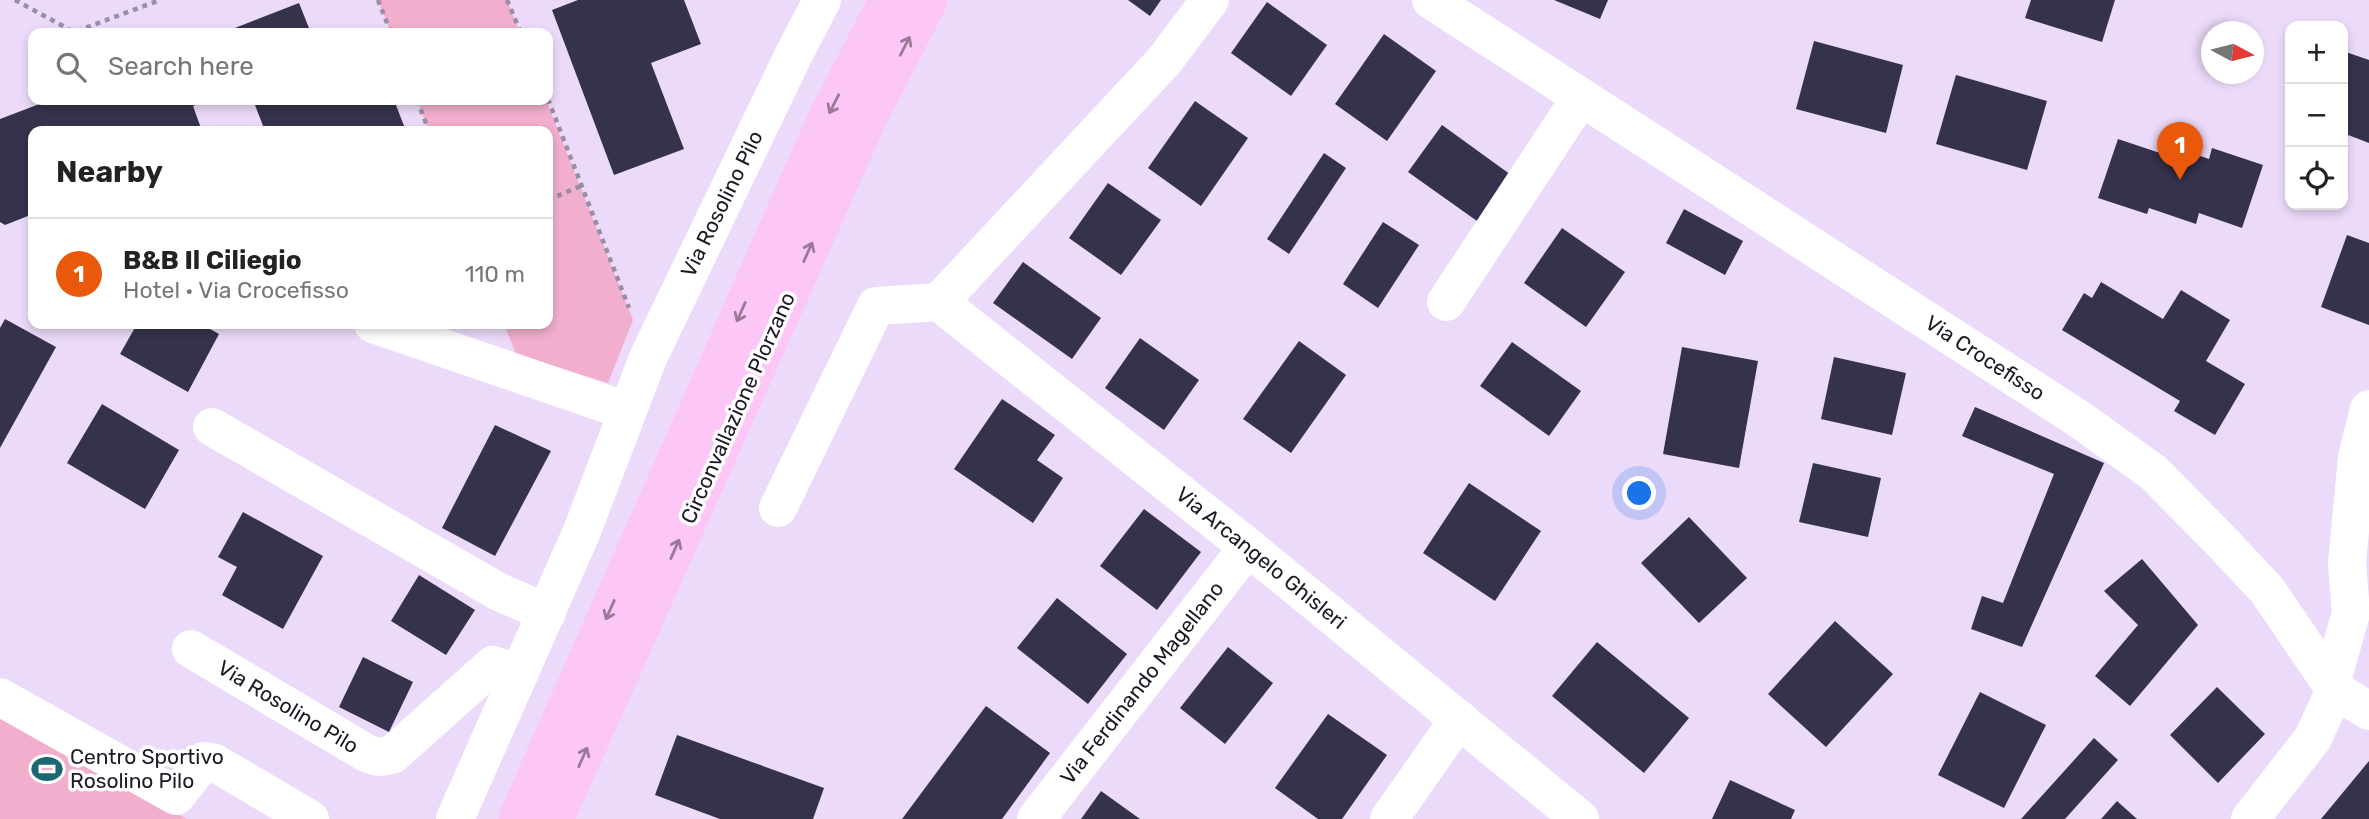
<!DOCTYPE html>
<html lang="en">
<head>
<meta charset="utf-8">
<style>
  :root { --surface:#fff; --page:#f6f6f6; --text:#222; --muted:#767676; --line:#e0e0e0; --accent:#ea580c }
  body { margin:0; font-family:Rubik,sans-serif; background:var(--page); color:var(--text) }
  .controls { position:absolute; right:21px; top:21px; display:grid; overflow:hidden; border-radius:14px; box-shadow:0 4px 10px #0003 }
  .controls button { width:63px; height:63px; display:grid; place-items:center; padding:0; border:0; border-bottom:2px solid var(--line); background:var(--surface); color:var(--text); font:35px sans-serif }
  .compass { position:absolute; left:2201px; top:21px; width:63px; height:63px; border-radius:50%; background:var(--surface); box-shadow:0 4px 10px #0003; rotate:97deg }
  .you { position:absolute; left:1640px; top:494px; width:24px; height:24px; margin:-18px; border:5px solid #fff; border-radius:50%; background:#1a73e8; box-shadow:0 0 0 10px #1a73e833 }
  .badge { display:grid; place-items:center; width:46px; height:46px; border-radius:50%; background:var(--accent); color:#fff; font-size:23px; font-weight:700 }
  .pin { position:absolute; translate:-50% -58px; filter:drop-shadow(0 2px 4px #0008) }
  .pin::after { content:''; position:absolute; top:37px; width:24px; height:21px; background:inherit; clip-path:polygon(0 0,100% 0,50% 100%) }
  .list { margin:0; padding:0; list-style:none }
  h2 { display:flex; justify-content:space-between; align-items:center; height:91px; margin:0; padding:0 28px; font-size:30px }
  h2 small { font-size:23px; font-weight:400; color:var(--muted) }
  .list li { display:grid; grid-template-columns:46px 1fr auto; gap:21px; align-items:center; box-sizing:border-box; height:112px; padding:0 28px; border-top:2px solid var(--line) }
  .list b { display:block; font-size:26px; white-space:nowrap }
  .list p { margin:0; font-size:23px; white-space:nowrap; color:var(--muted) }
  .list em { font-size:23px; font-style:normal; color:var(--muted) }
  .icon { flex:none; width:38px; height:38px; fill:none; stroke:currentColor; stroke-width:2; stroke-linecap:round; stroke-linejoin:round }
  .map { position:relative; flex:none; width:2369px; height:819px; overflow:hidden }
  .search { position:absolute; background:var(--surface); box-shadow:0 4px 10px #0003; left:28px; top:28px; width:525px; height:77px; display:flex; align-items:center; gap:18px; box-sizing:border-box; padding:0 24px; border-radius:14px; color:var(--muted); font-size:26px }
  .panel { position:absolute; background:var(--surface); box-shadow:0 4px 10px #0003; left:28px; top:126px; width:525px; height:203px; border-radius:14px }
  .map>svg:first-child { display:block }
  .green { fill:#f1aecd }
  .building { fill:#35324d }
  .lines { fill:none; stroke-linecap:round; stroke-linejoin:round }
  .path { stroke:#9a8da4; stroke-width:4.5; stroke-dasharray:5 5; stroke-linecap:butt }
  .minor { stroke:#fff; stroke-width:38 }
  .trunk { stroke:#fcc7f6; stroke-width:38 }
  .oneway { stroke:#997998 }
  .labels { text-anchor:middle; stroke-width:7; stroke-linejoin:round; paint-order:stroke }
  .street-label { font-size:21px; fill:#1f1924; stroke:#fff }
  .poi-label { font-size:21px; fill:#1f1924; stroke:#fff; text-anchor:start }
</style>
</head>
<body>
<div class="map">
<svg width="2369" height="819" viewBox="0 0 2369 819">
  <rect width="100%" height="100%" fill="#ecdafa"/>
  <g class="green">
    <path d="M378,0h129l13,33h-129z"/>
    <path d="M417,100h129l87,220 -25,63 -92,-29 -12,-30h44v-193h-119z"/>
    <path d="M0,718l187,101h-187z"/>
  </g>
  <g class="building">
    <path d="M578,0h106l17,44 -50,19 33,86 -70,26 -62,-165z"/>
    <path d="M1128,0h33l-11,16z"/>
    <path d="M1554,0h54l-8,19z"/>
    <path d="M2031,0h84l-13,42 -77,-24z"/>
    <path d="M1267,2l60,43 -36,51 -60,-43z"/>
    <path d="M299,3l12,30h-89z"/>
    <path d="M1384,34l52,37 -49,70 -52,-37z"/>
    <path d="M1814,41l89,24 -17,68 -90,-24z"/>
    <path d="M2343,51l26,9v83l-26,-10z"/>
    <path d="M1956,75l91,26 -20,69 -91,-26z"/>
    <path d="M50,100h159l-16,6 9,25h-169v83l-28,11 -5,-3v-103z"/>
    <path d="M253,100h141l12,31h-141z"/>
    <path d="M1195,101l53,37 -47,68 -53,-38z"/>
    <path d="M1442,125l76,55 -34,46 -76,-54z"/>
    <path d="M2118,139l45,15 3,-10 43,15 3,-11 51,17 -21,63 -43,-15 -3,11 -47,-16 -2,6 -49,-16z"/>
    <path d="M1324,153l22,15 -57,86 -22,-15z"/>
    <path d="M1108,183l53,37 -40,55 -52,-37z"/>
    <path d="M1684,209l59,32 -18,34 -59,-32z"/>
    <path d="M1383,222l36,23 -41,63 -35,-24z"/>
    <path d="M1562,228l63,44 -39,55 -62,-44z"/>
    <path d="M2347,235l22,8v82l-48,-18z"/>
    <path d="M1023,262l78,56 -29,41 -79,-56z"/>
    <path d="M2101,282l62,37 18,-29 49,30 -24,41 39,23 -30,51 -41,-24 6,-10 -118,-71 22,-37 8,5z"/>
    <path d="M5,319l51,28 -56,101v-120z"/>
    <path d="M137,324h64l18,10 -31,58 -68,-38z"/>
    <path d="M1140,338l59,42 -35,50 -59,-42z"/>
    <path d="M1299,341l47,34 -55,78 -48,-34z"/>
    <path d="M1512,342l69,49 -32,45 -69,-50z"/>
    <path d="M1682,347l76,14 -19,107 -76,-14z"/>
    <path d="M1834,357l72,16 -14,62 -71,-16z"/>
    <path d="M1002,399l53,36 -18,25 26,18 -30,45 -79,-54z"/>
    <path d="M102,404l77,46 -34,59 -78,-46z"/>
    <path d="M1975,407l129,56 -82,184 -51,-18 11,-33 21,7 51,-129 -92,-38z"/>
    <path d="M495,425l56,26 -56,105 -53,-28z"/>
    <path d="M1813,463l68,15 -13,59 -69,-15z"/>
    <path d="M1469,483l72,48 -46,70 -72,-48z"/>
    <path d="M1144,509l57,43 -44,58 -57,-44z"/>
    <path d="M243,512l80,44 -40,73 -61,-34 15,-28 -19,-10z"/>
    <path d="M1689,517l58,61 -48,45 -58,-60z"/>
    <path d="M2142,559l56,66 -68,81 -35,-30 43,-51 -34,-34z"/>
    <path d="M419,575l56,35 -29,45 -55,-34z"/>
    <path d="M1057,598l70,56 -39,50 -71,-56z"/>
    <path d="M1835,621l58,53 -67,73 -58,-53z"/>
    <path d="M1597,642l92,76 -45,55 -92,-77z"/>
    <path d="M1228,647l45,36 -48,61 -45,-36z"/>
    <path d="M363,657l50,25 -24,50 -50,-25z"/>
    <path d="M2217,687l48,47 -47,49 -48,-48z"/>
    <path d="M1980,692l66,33 -42,83 -66,-33z"/>
    <path d="M986,706l64,47 -48,66h-100z"/>
    <path d="M1328,714l59,41 -45,64h-24l-43,-31z"/>
    <path d="M677,735l147,53 -11,31h-93l-65,-24z"/>
    <path d="M2094,738l24,22 -53,59h-44z"/>
    <path d="M2369,761v58h-48z"/>
    <path d="M1730,780l65,30 -4,9h-79z"/>
    <path d="M1101,791l39,28h-59z"/>
    <path d="M2117,801l20,18h-36z"/>
  </g>
  <g class="lines">
    <g class="path">
      <path d="M15,0l59,32 86,-32"/>
      <path d="M378,0l13,33"/>
      <path d="M507,0l14,33"/>
      <path d="M548,99l81,209"/>
      <path d="M417,100l12,31"/>
      <path d="M548,200l35,-15"/>
    </g>
    <g class="minor">
      <path d="M1431,0l648,419 75,54 64,65 49,52 64,94"/>
      <path d="M939,302l225,-241 46,-61"/>
      <path d="M1446,302l135,-205"/>
      <path d="M373,324l254,87"/>
      <path d="M212,427l287,165 48,21"/>
      <path d="M778,508l98,-202 63,-4 309,245 332,272"/>
      <path d="M191,649l177,105 11,3 13,-2 101,-90 26,9"/>
      <path d="M2335,690l-4,-6 20,-71 -4,-50 10,-106 12,-48"/>
      <path d="M2335,690l34,21"/>
      <path d="M0,697l176,99 28,-35 11,2 95,56"/>
      <path d="M455,819l127,-288 66,-173 145,-302 29,-56"/>
      <path d="M1036,819l212,-272"/>
      <path d="M1389,819l70,-100"/>
      <path d="M2250,819l63,-81 22,-48"/>
    </g>
    <g class="trunk">
      <path d="M517,819l310,-701 61,-118"/>
      <path d="M555,819l314,-703 60,-116"/>
    </g>
  </g>
  <defs><path id="oneway-shaft" d="M-6 0H5M1.5-3L5.5 0L1.5 3" fill="none" stroke-width="1.6" stroke-linecap="round" stroke-linejoin="round" transform="scale(1.75)"/></defs>
  <g class="oneway">
    <use href="#oneway-shaft" transform="translate(905 46) rotate(-63)"/>
    <use href="#oneway-shaft" transform="translate(834 104) rotate(117)"/>
    <use href="#oneway-shaft" transform="translate(808 252) rotate(-66)"/>
    <use href="#oneway-shaft" transform="translate(741 312) rotate(114)"/>
    <use href="#oneway-shaft" transform="translate(675 549) rotate(-66)"/>
    <use href="#oneway-shaft" transform="translate(610 610) rotate(114)"/>
    <use href="#oneway-shaft" transform="translate(583 757) rotate(-66)"/>
  </g>
  <defs>
    <g id="stadium-bare" transform="scale(2.415)"><path d="M0-5a6.5 5 0 1 0 0 10a6.5 5 0 1 0 0-10ZM-3.5-1.8h7v3.6h-7Z" fill="#1c6772" stroke="#fff" stroke-width="2.5" paint-order="stroke"/></g>
  </defs>
  <g fill-rule="evenodd">
    <use href="#stadium-bare" x="47" y="769"/>
  </g>
  <g class="labels">
    <g class="street-label">
      <text transform="translate(722 204) rotate(-64)" y="7">Via Rosolino Pilo</text>
      <text transform="translate(1985 358) rotate(33)" y="7">Via Crocefisso</text>
      <text transform="translate(738 408) rotate(-66)" y="7">Circonvallazione Plorzano</text>
      <text transform="translate(1261 558) rotate(39)" y="7">Via Arcangelo Ghisleri</text>
      <text transform="translate(1142 683) rotate(-52)" y="7">Via Ferdinando Magellano</text>
      <text transform="translate(288 707) rotate(31)" y="7">Via Rosolino Pilo</text>
    </g>
    <g class="poi-label">
      <text x="70" y="764">Centro Sportivo<tspan x="70" dy="24">Rosolino Pilo</tspan></text>
    </g>
  </g>
</svg>
<div class="controls">
<button>+</button>
<button>−</button>
<button><svg class="icon" aria-label="locate" viewBox="0 0 24 24"><circle cx="12" cy="12" r="6"/><path d="M12 2v4M12 18v4M2 12h4M18 12h4"/></svg></button>
</div>
<svg class="compass" viewBox="-18 -18 36 36"><path d="M0-13l5 13h-10z" fill="#e53935"/><path d="M0 13l5-13h-10z" fill="#767676"/></svg>
<div class="you"></div>
<div class="pin badge" style="left:2180px;top:180px">1</div>
<div class="search"><svg class="icon" aria-label="search" viewBox="0 0 24 24"><circle cx="10" cy="10" r="6"/><path d="M15 15l6 6"/></svg>Search here</div>
<section class="panel">
<h2>Nearby<small></small></h2>
<ul class="list">
<li><span class="badge">1</span><div><b>B&amp;B Il Ciliegio</b><p>Hotel · Via Crocefisso</p></div><em>110 m</em></li>
</ul>
</section>
</div>
</body>
</html>
